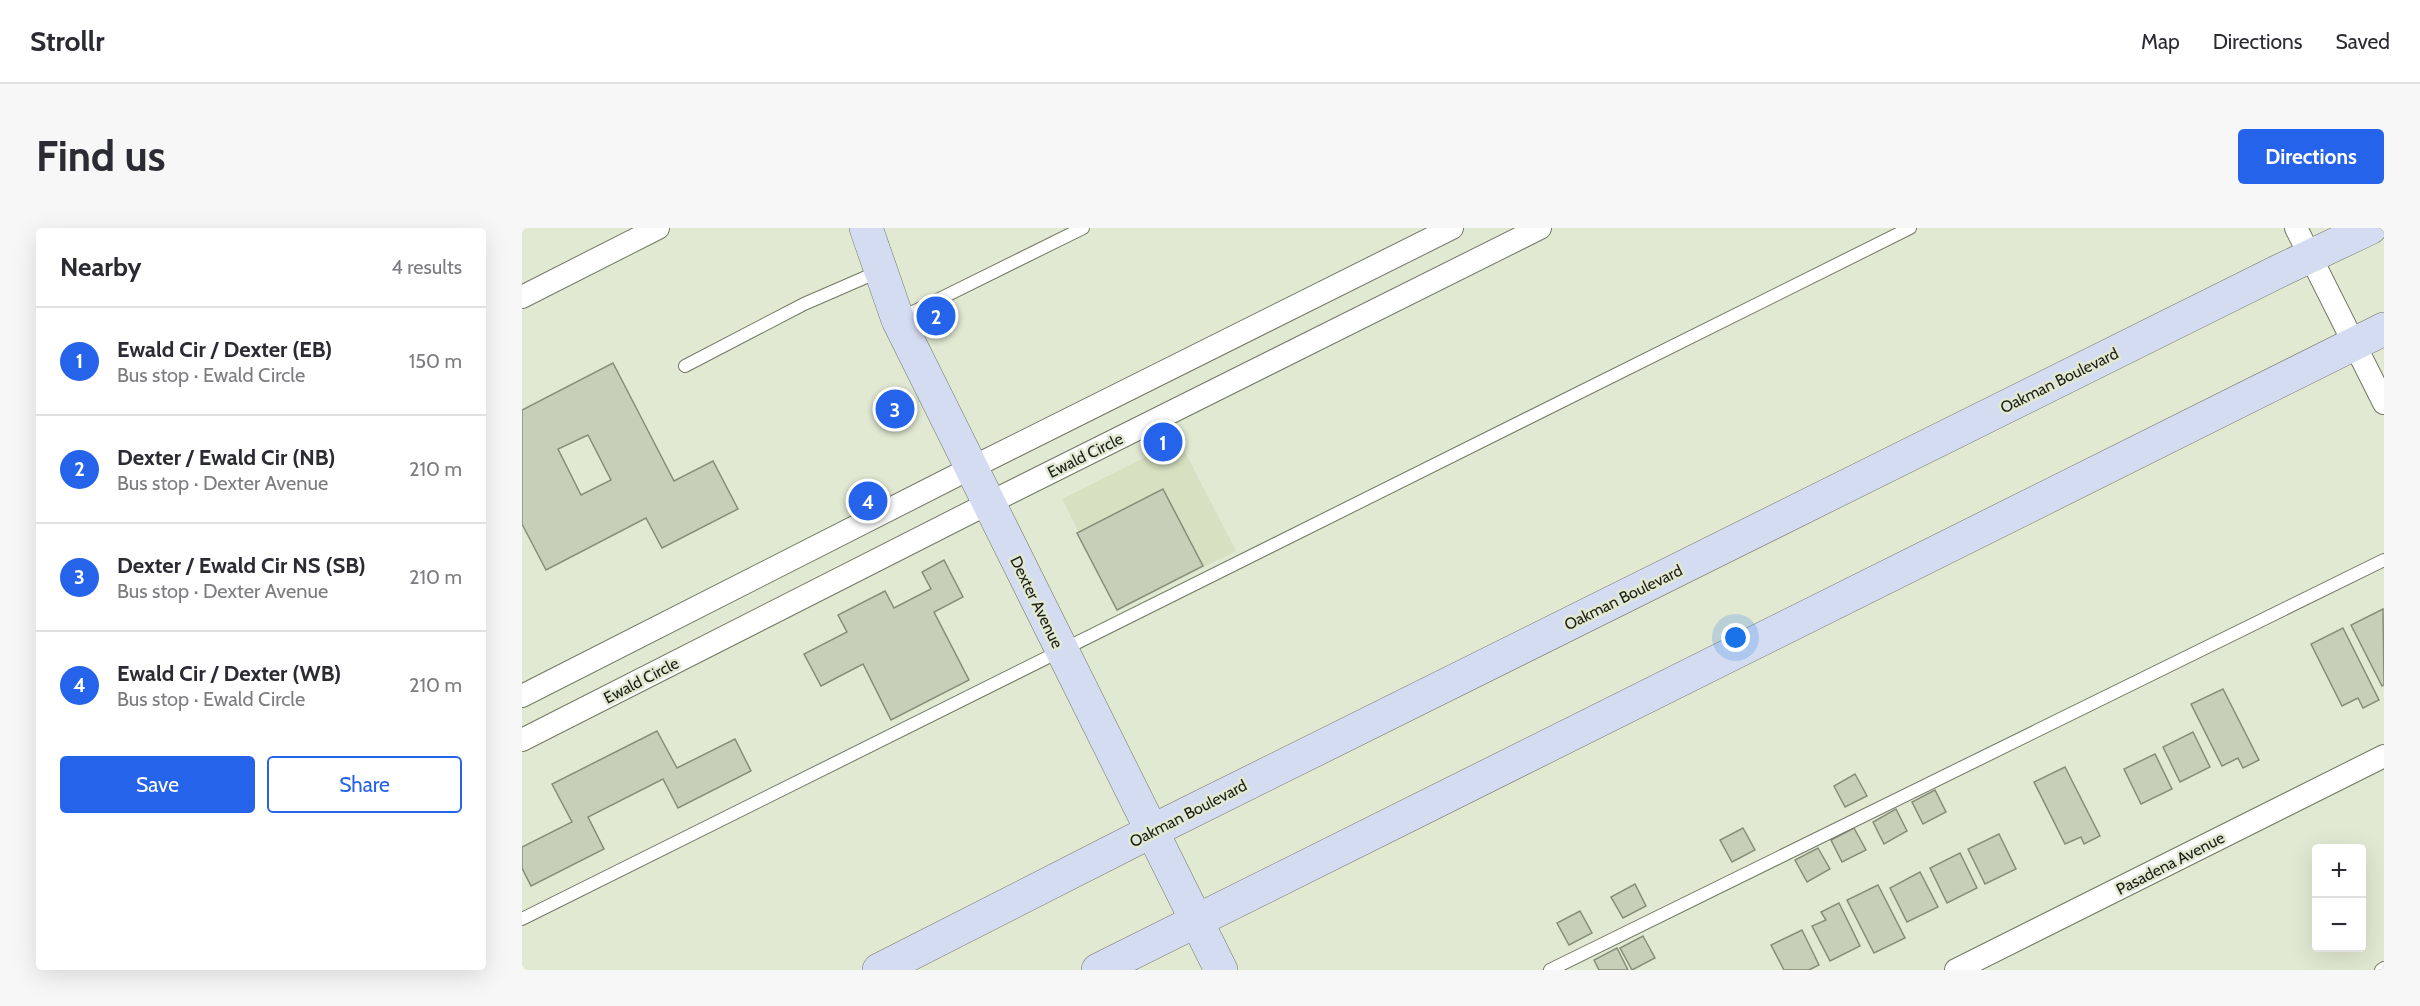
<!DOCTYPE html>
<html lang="en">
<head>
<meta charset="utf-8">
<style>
  :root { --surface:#fff; --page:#f7f7f7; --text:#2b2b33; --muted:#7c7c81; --line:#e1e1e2; --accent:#2563eb }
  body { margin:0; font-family:Cabin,sans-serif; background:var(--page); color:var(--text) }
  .controls { position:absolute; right:18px; bottom:18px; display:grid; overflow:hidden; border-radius:6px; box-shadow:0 6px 24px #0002 }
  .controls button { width:54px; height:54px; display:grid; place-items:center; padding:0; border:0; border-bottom:2px solid var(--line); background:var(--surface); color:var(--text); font:30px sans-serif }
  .you { position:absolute; left:1214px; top:410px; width:21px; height:21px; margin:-15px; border:4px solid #fff; border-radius:50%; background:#1a73e8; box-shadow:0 0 0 9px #1a73e833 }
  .badge { display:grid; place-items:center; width:39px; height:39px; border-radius:50%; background:var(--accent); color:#fff; font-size:20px; font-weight:700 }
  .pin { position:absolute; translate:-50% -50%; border:3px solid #fff; box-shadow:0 2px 6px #0006 }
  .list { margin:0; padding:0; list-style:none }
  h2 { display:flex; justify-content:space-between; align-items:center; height:78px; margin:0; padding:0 24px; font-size:26px }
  h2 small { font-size:20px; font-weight:400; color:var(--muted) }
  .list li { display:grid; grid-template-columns:39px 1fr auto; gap:18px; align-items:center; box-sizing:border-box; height:108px; padding:0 24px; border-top:2px solid var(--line) }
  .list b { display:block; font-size:22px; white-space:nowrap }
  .list p { margin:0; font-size:20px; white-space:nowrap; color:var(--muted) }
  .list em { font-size:20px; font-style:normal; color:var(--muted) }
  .actions { display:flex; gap:12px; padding:18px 24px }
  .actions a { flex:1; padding:14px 0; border:2px solid var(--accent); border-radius:6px; text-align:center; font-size:21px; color:var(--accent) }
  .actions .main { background:var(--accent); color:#fff }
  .map { position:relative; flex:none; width:1862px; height:742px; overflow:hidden; border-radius:6px }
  header { display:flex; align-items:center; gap:36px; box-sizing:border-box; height:84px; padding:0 30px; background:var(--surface); border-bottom:2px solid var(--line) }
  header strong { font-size:28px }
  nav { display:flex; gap:33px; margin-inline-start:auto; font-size:21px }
  .intro { display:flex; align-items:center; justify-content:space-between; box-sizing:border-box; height:144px; padding:0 36px }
  h1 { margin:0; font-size:42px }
  .button { padding:15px 27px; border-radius:6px; background:var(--accent); color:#fff; font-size:21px; font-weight:700 }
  main { display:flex; gap:36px; padding:0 36px }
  aside { flex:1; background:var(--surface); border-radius:6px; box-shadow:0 6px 24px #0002 }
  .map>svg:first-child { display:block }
  .built { fill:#d7e0c1 }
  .building { fill:#c8cfb8; stroke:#878d78; stroke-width:1.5; fill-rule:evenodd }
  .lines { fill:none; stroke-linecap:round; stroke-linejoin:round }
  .lane-casing { stroke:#727863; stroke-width:14 }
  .street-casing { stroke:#727863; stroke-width:24 }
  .secondary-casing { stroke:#727863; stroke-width:34 }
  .lane { stroke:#fff; stroke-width:12 }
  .street { stroke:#fff; stroke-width:22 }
  .secondary { stroke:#d4dcf2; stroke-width:33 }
  .labels { text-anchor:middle; stroke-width:5; stroke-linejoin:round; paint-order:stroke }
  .street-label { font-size:16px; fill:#1c1e16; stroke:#e2e9d2 }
</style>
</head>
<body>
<header>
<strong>Strollr</strong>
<nav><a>Map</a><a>Directions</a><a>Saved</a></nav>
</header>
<div class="intro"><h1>Find us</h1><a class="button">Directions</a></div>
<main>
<aside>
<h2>Nearby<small>4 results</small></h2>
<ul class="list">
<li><span class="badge">1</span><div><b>Ewald Cir / Dexter (EB)</b><p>Bus stop · Ewald Circle</p></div><em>150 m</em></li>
<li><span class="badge">2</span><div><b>Dexter / Ewald Cir (NB)</b><p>Bus stop · Dexter Avenue</p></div><em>210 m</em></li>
<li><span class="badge">3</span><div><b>Dexter / Ewald Cir NS (SB)</b><p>Bus stop · Dexter Avenue</p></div><em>210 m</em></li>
<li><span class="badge">4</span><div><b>Ewald Cir / Dexter (WB)</b><p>Bus stop · Ewald Circle</p></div><em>210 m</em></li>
</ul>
<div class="actions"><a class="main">Save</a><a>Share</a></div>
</aside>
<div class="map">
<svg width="1862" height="742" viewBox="0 0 1862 742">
  <rect width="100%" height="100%" fill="#e2e9d2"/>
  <path class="built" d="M657,212l57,111 -118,59 -56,-111z"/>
  <g class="building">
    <path d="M91,135l61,118 39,-20 25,48 -76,39 -16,-30 -100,52 -24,-46v-114zM66,207l23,45 -30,15 -23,-46z"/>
    <path d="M641,261l40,77 -86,44 -40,-77z"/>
    <path d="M422,332l19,37 -29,15 35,68 -78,40 -28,-56 -42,22 -17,-32 43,-22 -9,-17 47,-24 9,17 37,-19 -9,-17z"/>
    <path d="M1861,381l1,76 -2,1 -31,-61z"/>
    <path d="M1821,400l36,72 -16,8 -5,-10 -16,8 -31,-62z"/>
    <path d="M1701,461l36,71 -16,8 -5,-10 -16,8 -31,-62z"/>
    <path d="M135,503l20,37 58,-29 16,32 -73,37 -15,-29 -75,38 16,32 -73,37 -9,-18v-21l50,-25 -20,-38z"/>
    <path d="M1671,504l17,35 -30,15 -17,-35z"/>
    <path d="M1633,526l17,35 -31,15 -17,-35z"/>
    <path d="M1543,539l35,69 -16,8 -3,-7 -16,7 -31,-62z"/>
    <path d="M1333,546l12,22 -22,11 -11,-21z"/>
    <path d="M1413,562l11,22 -23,12 -11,-22z"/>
    <path d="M1374,581l11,22 -23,13 -11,-22z"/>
    <path d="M1221,600l12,22 -23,12 -12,-22z"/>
    <path d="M1332,600l12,22 -24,12 -11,-22z"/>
    <path d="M1477,606l17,35 -31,15 -17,-35z"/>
    <path d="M1296,620l12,21 -23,13 -12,-22z"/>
    <path d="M1438,625l17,35 -30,15 -17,-35z"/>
    <path d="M1398,644l18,35 -31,15 -17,-34z"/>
    <path d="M1113,656l11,22 -23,12 -12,-21z"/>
    <path d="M1356,657l27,53 -31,15 -27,-53z"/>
    <path d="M1317,675l21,43 -30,15 -18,-35 14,-6 -5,-8z"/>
    <path d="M1058,683l12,22 -23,12 -12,-22z"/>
    <path d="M1280,702l17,35 -10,5h-25l-13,-25z"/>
    <path d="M1121,708l12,22 -23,12 -12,-22z"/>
    <path d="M1095,720l11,22h-29l-5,-10z"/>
  </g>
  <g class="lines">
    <g class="lane-casing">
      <g id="lane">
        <path d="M377,91l184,-91"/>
        <path d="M163,138l119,-62 76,-33"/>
        <path d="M0,691l1388,-691"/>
        <path d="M1028,742l834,-410"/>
        <path d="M1859,742l3,-2"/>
      </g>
    </g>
    <g class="street-casing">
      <g id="street">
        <path d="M1774,0l88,175"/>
        <path d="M0,69l136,-69"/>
        <path d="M0,468l449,-228 481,-240"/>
        <path d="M0,512l467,-237 551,-275"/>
        <path d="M1434,742l428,-214"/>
      </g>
    </g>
    <g class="secondary-casing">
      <g id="secondary">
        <path d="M344,0l32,92 323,650"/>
        <path d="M357,742l273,-139 1129,-561 89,-42"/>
        <path d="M576,742l1286,-641"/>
      </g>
    </g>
    <use href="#lane" class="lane"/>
    <use href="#street" class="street"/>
    <use href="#secondary" class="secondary"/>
  </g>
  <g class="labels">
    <g class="street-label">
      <text transform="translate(1537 152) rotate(-26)" y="6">Oakman Boulevard</text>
      <text transform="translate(563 227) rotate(-26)" y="6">Ewald Circle</text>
      <text transform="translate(1101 369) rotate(-26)" y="6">Oakman Boulevard</text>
      <text transform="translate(515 374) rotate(64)" y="6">Dexter Avenue</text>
      <text transform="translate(119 452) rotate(-27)" y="6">Ewald Circle</text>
      <text transform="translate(666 585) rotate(-27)" y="6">Oakman Boulevard</text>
      <text transform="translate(1648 635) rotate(-27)" y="6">Pasadena Avenue</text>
    </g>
  </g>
</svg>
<div class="controls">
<button>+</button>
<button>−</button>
</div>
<div class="you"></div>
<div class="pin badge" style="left:641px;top:214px">1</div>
<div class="pin badge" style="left:414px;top:88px">2</div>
<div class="pin badge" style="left:373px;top:181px">3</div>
<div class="pin badge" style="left:346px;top:273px">4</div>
</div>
</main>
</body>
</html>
